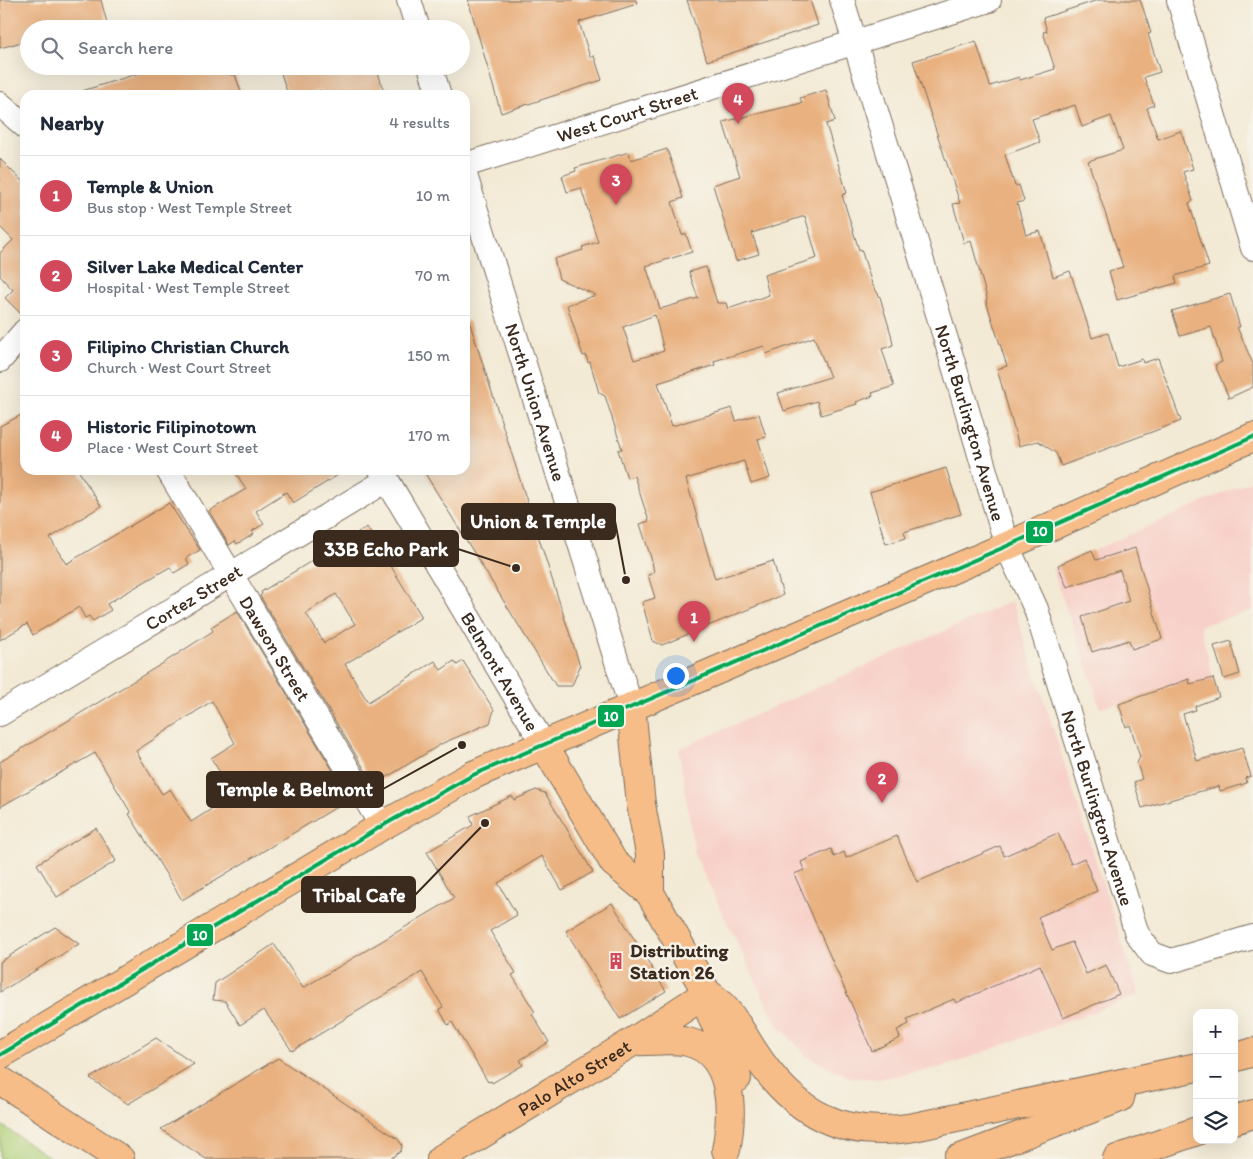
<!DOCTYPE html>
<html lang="en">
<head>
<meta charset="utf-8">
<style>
  :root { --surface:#fff; --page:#f6f6f7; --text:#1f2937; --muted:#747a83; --line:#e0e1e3; --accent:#d1495b }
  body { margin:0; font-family:Itim,sans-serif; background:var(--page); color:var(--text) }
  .controls { position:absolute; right:15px; bottom:15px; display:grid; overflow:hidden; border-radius:10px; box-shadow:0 5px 20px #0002 }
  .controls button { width:45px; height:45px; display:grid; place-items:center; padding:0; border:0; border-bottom:1px solid var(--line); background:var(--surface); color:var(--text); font:25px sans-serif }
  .you { position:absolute; left:675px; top:675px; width:18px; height:18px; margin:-12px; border:4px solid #fff; border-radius:50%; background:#1a73e8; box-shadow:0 0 0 8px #1a73e833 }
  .badge { display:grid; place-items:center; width:32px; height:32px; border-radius:50%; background:var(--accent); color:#fff; font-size:16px; font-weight:700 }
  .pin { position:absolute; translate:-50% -41px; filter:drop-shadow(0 1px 2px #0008) }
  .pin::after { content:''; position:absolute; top:26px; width:18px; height:15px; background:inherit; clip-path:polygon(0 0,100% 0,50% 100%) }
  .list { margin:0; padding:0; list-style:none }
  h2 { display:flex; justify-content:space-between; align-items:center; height:65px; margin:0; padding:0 20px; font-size:21px }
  h2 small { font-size:16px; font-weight:400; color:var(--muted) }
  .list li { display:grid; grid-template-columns:32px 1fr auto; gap:15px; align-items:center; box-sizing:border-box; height:80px; padding:0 20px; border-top:1px solid var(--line) }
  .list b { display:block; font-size:19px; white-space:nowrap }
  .list p { margin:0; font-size:16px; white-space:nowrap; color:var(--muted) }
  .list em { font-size:16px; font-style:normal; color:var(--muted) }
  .icon { flex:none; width:28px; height:28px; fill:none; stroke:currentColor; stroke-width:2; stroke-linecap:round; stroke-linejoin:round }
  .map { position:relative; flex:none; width:1253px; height:1159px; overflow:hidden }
  .search { position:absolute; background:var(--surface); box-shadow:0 5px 20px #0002; left:20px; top:20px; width:450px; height:55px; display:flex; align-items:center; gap:12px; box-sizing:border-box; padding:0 18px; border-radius:28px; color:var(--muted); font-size:19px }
  .panel { position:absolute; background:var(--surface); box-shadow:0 5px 20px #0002; left:20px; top:90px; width:450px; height:385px; border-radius:15px }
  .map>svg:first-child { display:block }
  .built { fill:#f7d1c9 }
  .green { fill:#afd079; stroke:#757d4c }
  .building { fill:#e9b180; fill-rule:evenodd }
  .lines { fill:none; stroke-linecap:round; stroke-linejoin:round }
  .minor-casing { stroke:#7b6d5e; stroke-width:26 }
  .major-casing { stroke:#7b6d5e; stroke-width:30 }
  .highway-casing { stroke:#7b6d5e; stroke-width:30 }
  .minor { stroke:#fff; stroke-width:24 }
  .major { stroke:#f7bd88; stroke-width:28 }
  .highway { stroke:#f7bd88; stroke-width:28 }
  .bus-1-casing { stroke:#f7f3e8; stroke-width:8 }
  .bus-1 { stroke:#00a651; stroke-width:4 }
  .labels { text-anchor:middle; stroke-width:5; stroke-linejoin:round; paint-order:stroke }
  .street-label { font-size:19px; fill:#3b2a1e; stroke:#f7f3e8 }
  .poi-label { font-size:19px; font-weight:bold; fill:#3b2a1e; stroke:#f7f3e8; text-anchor:start }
  .leader { fill:none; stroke:#3b2a1e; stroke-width:2 }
  .callout-dot { fill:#3b2a1e; stroke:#f7f3e8; stroke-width:2 }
  .callout { fill:#3b2a1e; stroke:#3b2a1e; stroke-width:2 }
  .callout-label { font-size:20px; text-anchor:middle; font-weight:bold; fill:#fff }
  .line-badge { stroke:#f7f3e8; stroke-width:2 }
  .badge-label { font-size:14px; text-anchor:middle; font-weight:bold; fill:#fff }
</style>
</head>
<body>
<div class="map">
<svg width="1253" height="1159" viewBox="0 0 1253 1159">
  <rect width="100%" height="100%" fill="#f7f3e8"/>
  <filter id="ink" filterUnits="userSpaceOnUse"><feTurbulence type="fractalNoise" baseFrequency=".02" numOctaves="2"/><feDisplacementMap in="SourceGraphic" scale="10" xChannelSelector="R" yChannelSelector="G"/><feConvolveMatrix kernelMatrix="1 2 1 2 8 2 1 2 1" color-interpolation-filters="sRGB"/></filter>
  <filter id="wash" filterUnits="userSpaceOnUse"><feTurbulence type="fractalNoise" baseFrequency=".0096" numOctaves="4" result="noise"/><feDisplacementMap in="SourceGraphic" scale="20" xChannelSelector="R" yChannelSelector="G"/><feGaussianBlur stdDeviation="1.12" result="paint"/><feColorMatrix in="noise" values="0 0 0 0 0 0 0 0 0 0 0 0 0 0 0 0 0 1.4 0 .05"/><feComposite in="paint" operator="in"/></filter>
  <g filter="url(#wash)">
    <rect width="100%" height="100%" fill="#f3ead5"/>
    <g class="built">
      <path d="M1253,480v130l-53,16 13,52 -113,30 -16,-51 -32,-88z"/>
      <path d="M1012,601l127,394 -196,72 -64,12 -30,-2 -43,-21 -30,-33 -81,-167 -16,-107z"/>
    </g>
    <path class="green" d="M0,1124l52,35h-52z"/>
    <g id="blocks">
      <g class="building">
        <path d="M0,0h101l6,23 -20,6h-58v11l-29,8z"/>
        <path d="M468,0h168l1,4 -58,18 11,35 4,-1 8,24 -101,33z"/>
        <path d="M687,0h123l8,25 -111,36z"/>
        <path d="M1098,0h42l2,5 9,28 -3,1 12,38 -16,5 10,28 -7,3 11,31 23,-8 12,38 -10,3 10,29 -4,2 20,63 -34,10 2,7 -60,17 -8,-29 14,-4 -35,-106 35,-11 -12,-34 -29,11 -7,-22 -43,14 8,23 -35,13 10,31 4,-1 5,16 -7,2 9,32 14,-4 13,46 17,-6 22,67 16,-5 10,34 24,-8 1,4 15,-5 23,63 -120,45 -5,-13 -18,-12 -19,5 -22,-77 10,-3 -21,-65 1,-3 -16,-57 -7,2 -11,-39 7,-1 -47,-142 63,-20 14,45 29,-9 1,3 35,-11 -12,-37 4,-1 -4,-13z"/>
        <path d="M162,66h67l2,9 4,-1 7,21h-160v-4z"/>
        <path d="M291,66h85l9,29h-62l-2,-5 -16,5h-17l-8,-25z"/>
        <path d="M826,90l9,31 -9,3 21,69 -5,2 17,55 2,-1 11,35 8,13 11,37 2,11 -11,4 12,37 -22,7 1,3 -17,6 1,2 -36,11 -4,-14 -33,10 -6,-18 52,-16 -16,-40 -48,17 -2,-8 -50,15 1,4 -57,18 14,43 60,-18 4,13 23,-7 7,23 -8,2 12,39 -19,6 -7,-23 -58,18 29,100 58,-18 10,34 -121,50 -9,-4 -11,-39 13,-4 -7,-23 6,-2 -2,-12 -12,-37 9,-3 -15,-45 -7,2 -9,-28 4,-1 -17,-53 -6,-3 -9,-31 -2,1 -2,-8 -3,1 -16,-51 29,-10 -37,-16 -5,-20 29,-9 -1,-3 16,-5 -17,-54 -14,4 -5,-16 14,-5 -1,-3 54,-16 2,8 36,-11 16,49 -11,4 10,33 4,-1 6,18 -46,14 14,43 38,-11 -9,-26 17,-5 11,36h9l2,6 41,-14 -5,-20 53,-17 -12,-42 -53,17 7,21 -23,7 -23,-76 27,-9 -17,-54 79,-19 -2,-5zM655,315l9,36 -30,9 -11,-33z"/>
        <path d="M0,159l25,25v134l-20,-20 8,-8 -13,-14v-23l13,-13 -13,-13z"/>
        <path d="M1230,294l10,33h-3l16,37v23l-24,11 -14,-33 7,-3 -11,-35 -31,9 -8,-25z"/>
        <path d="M469,321l111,345 -8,20h-16l-133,-216h42v-148z"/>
        <path d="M25,413v57h53l23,36 -51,32 16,26 103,-61 31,47 -14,8 3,6 -15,9 -4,-6 -60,35 -3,2 4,6 -18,11 -4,-5 -4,2 -6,-11 -46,28 -6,-11 -27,16v-214z"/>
        <path d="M946,468l15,46 -57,18 2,6 -20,6 -16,-52z"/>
        <path d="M234,470h112l-53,33 -7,-11 -30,19 8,13 -12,7 2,3 -17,10 -2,-3 -6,4 -20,-34 37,-22z"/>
        <path d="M367,527l55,90 -77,47 23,38 67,-41 6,9 13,-9 3,4 6,-4 31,49 -4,13 -47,20 -69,42 -114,-189 2,-2 -1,-2zM336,594l19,30 -31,19 -18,-30z"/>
        <path d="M1135,548l27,91 -30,10 -3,-9 -37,12 -10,-35 47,-16 -9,-31 -53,17 -9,-22 34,-15 4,10z"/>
        <path d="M237,611l113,188 -168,101 -53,-86 2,-1 -36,-60 -95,54v-45l165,-100 48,-31 -2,-4zM212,701l23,42 -24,15 23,37 -43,27 -21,-33 -8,5 -26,-43z"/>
        <path d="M1231,641l9,33 -16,5 -10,-33z"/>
        <path d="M1213,678l6,19 -24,9 1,4 -13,4 14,47 45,-13 9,28 -6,2 2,5 -27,8 -1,-5 -77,22 -8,-26 8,-3 -5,-16 3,-6 -10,-32 -4,2 -7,-23 70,-25 1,5z"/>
        <path d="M536,790l9,3 48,79 -31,18 -20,-34 -44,27 19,32 -27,16 26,42 -4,2 23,37 -3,2 17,28 -29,18 3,5 -31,18 -1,-2 -3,1 -36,-60 -4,3 -9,-16 4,-2 -21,-35 -130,79 -28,-41 -24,15 -15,-24 -12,-1 2,-17 59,-39 29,44 151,-90 -27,-46 46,-27 -3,-9 42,-20 2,4z"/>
        <path d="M96,828l20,33 -59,36 -20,-33z"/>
        <path d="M1058,833l13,31 13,-6 13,33 -59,26 14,33 20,-8 14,32 20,-9 13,29 -56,24 -23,-53 -84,38 -2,-4 -47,20 2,5 -12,6 3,8 -28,13 -78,-177 10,-4 -3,-8 30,-13 3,8 10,-5 2,6 51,-22 20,46 83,-36 4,10z"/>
        <path d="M612,903l54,88 -46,28 -54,-88z"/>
        <path d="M55,927l24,17 -79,48v-30z"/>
        <path d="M156,1038l38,26 -66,40 -38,-26z"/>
        <path d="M278,1058l120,81 4,6 -1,6 -11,8h-184l-45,-30z"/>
      </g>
    </g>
  </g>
  <g filter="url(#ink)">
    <use href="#blocks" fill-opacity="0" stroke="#7b6d5e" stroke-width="1"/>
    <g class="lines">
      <g class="minor-casing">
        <g id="minor">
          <path d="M409,0l9,29"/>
          <path id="s1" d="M842,0l112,366 53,180 29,63 101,325 15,20 19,7 82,-24"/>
          <path d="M1179,0l74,248"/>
          <path d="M430,66l9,29"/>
          <path d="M0,104l25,22"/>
          <path id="s2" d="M465,165l524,-165"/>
          <path id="s3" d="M465,175l166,532"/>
          <path d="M0,360l25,-29"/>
          <path id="s4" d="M168,470l214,356"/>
          <path id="s5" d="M381,470l163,275"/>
          <path id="s6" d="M0,714l387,-234"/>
        </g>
      </g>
      <g class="major-casing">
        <g id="major">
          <path d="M631,707l10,97 9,50v39"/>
          <path d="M0,1055l382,-229 91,-51 534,-229 246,-109"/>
          <path d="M0,1080l120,79"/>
          <path id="s7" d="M441,1159l193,-118 73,-48 -57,-100 -36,-30 -70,-118"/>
        </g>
      </g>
      <g class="highway-casing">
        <g id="highway">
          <path d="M707,993c23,15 32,36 47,59 40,62 90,89 165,74l278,-59"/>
          <path d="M707,999c4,29 28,50 30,79"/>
          <path d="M634,1041c18,1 37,-3 54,1 47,11 45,72 38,108"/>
          <path d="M1234,1058l19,-6"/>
          <path d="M1234,1120l19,-6"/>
          <path d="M958,1159l162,-61"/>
          <path d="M1117,1159l80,-28"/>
        </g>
      </g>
      <use href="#minor" class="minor"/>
      <use href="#major" class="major"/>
      <use href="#highway" class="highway"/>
      <g class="bus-1-casing">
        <path id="bus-1" d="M0,1055l382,-229 91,-51 534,-229 246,-109"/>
      </g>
      <use href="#bus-1" class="bus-1"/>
    </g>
  </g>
  <defs>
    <g id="building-bare" transform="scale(1.35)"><path d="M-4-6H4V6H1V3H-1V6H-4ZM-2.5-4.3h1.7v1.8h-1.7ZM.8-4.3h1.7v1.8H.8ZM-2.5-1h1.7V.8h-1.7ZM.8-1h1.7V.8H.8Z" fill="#d1495b" stroke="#f7f3e8" stroke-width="2.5" paint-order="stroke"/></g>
  </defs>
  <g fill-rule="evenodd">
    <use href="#building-bare" x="616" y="961"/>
  </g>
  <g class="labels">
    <g class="street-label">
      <text dy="7" stroke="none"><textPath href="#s2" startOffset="170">West Court Street</textPath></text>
      <text dy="7" stroke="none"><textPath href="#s3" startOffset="238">North Union Avenue</textPath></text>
      <text dy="7" stroke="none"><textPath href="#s1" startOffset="442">North Burlington Avenue</textPath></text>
      <text dy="7" stroke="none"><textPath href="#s6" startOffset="226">Cortez Street</textPath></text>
      <text dy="7" stroke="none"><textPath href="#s4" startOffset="208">Dawson Street</textPath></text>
      <text dy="7" stroke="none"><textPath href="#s5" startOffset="234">Belmont Avenue</textPath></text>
      <text dy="7" stroke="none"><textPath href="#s1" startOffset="848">North Burlington Avenue</textPath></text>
      <text dy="7" stroke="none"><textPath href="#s7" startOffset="156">Palo Alto Street</textPath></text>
    </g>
    <g class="poi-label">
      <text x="630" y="957">Distributing<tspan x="630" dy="22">Station 26</tspan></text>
    </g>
  </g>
  <path class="leader" d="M626 580L615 521M516 568L458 549M462 745L383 789M485 823L415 895"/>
  <g class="callout-dot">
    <circle cx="626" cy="580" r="5"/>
    <circle cx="516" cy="568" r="5"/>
    <circle cx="462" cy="745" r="5"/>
    <circle cx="485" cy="823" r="5"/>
  </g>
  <g class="callout">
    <rect x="462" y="504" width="153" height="35" rx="5"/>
    <rect x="314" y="531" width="144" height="35" rx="5"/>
    <rect x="207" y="772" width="176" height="35" rx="5"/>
    <rect x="302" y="877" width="113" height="35" rx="5"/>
  </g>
  <g class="callout-label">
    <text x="538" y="528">Union &amp; Temple</text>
    <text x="386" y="556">33B Echo Park</text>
    <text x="295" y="796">Temple &amp; Belmont</text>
    <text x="359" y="902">Tribal Cafe</text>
  </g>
  <g class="line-badge">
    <rect x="1025" y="520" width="29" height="24" rx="5" fill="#00a651"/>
    <rect x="597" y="704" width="28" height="24" rx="5" fill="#00a651"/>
    <rect x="186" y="923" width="28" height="24" rx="5" fill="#00a651"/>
  </g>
  <g class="badge-label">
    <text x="1040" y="536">10</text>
    <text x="611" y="721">10</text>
    <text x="200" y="940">10</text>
  </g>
</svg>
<div class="controls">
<button>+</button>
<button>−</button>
<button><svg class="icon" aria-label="layers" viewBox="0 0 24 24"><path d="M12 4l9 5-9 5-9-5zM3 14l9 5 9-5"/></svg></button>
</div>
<div class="you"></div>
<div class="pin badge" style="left:694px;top:642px">1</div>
<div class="pin badge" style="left:882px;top:803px">2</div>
<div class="pin badge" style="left:616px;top:205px">3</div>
<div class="pin badge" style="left:738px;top:124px">4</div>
<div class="search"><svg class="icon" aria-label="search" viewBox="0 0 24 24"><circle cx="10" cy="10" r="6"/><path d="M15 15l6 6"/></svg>Search here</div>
<section class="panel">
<h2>Nearby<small>4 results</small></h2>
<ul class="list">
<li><span class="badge">1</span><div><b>Temple &amp; Union</b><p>Bus stop · West Temple Street</p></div><em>10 m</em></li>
<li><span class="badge">2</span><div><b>Silver Lake Medical Center</b><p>Hospital · West Temple Street</p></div><em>70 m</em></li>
<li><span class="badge">3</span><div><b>Filipino Christian Church</b><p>Church · West Court Street</p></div><em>150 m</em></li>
<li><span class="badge">4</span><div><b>Historic Filipinotown</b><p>Place · West Court Street</p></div><em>170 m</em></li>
</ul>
</section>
</div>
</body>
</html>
